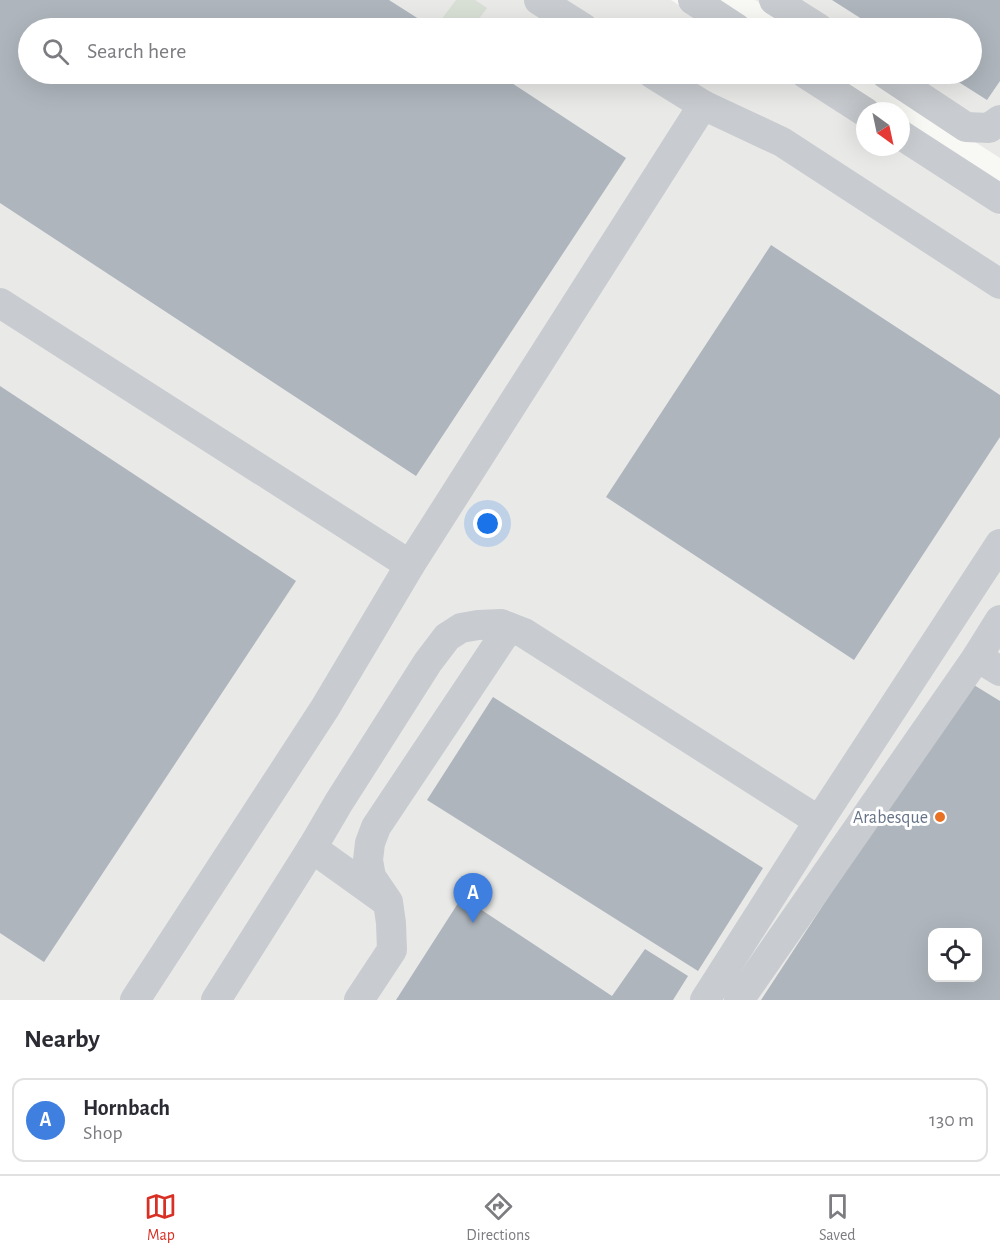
<!DOCTYPE html>
<html lang="en">
<head>
<meta charset="utf-8">
<style>
  :root { --surface:#fff; --page:#f2f2f3; --text:#2b2b33; --muted:#7c7c81; --line:#e1e1e2; --accent:#d93025 }
  body { margin:0; font-family:"Alegreya Sans",sans-serif; background:var(--page); color:var(--text) }
  .controls { position:absolute; right:18px; bottom:18px; display:grid; overflow:hidden; border-radius:12px; box-shadow:0 6px 24px #0002 }
  .controls button { width:54px; height:54px; display:grid; place-items:center; padding:0; border:0; border-bottom:2px solid var(--line); background:var(--surface); color:var(--text); font:30px sans-serif }
  .compass { position:absolute; left:856px; top:102px; width:54px; height:54px; border-radius:50%; background:var(--surface); box-shadow:0 6px 24px #0002; rotate:147deg }
  .you { position:absolute; left:488px; top:524px; width:21px; height:21px; margin:-15px; border:4px solid #fff; border-radius:50%; background:#1a73e8; box-shadow:0 0 0 9px #1a73e833 }
  .badge { display:grid; place-items:center; width:39px; height:39px; border-radius:50%; background:var(--accent); color:#fff; font-size:20px; font-weight:700 }
  .pin { position:absolute; translate:-50% -50px; filter:drop-shadow(0 2px 3px #0008) }
  .pin::after { content:''; position:absolute; top:32px; width:21px; height:18px; background:inherit; clip-path:polygon(0 0,100% 0,50% 100%) }
  .list { margin:0; padding:0; list-style:none }
  h2 { display:flex; justify-content:space-between; align-items:center; height:78px; margin:0; padding:0 24px; font-size:26px }
  h2 small { font-size:20px; font-weight:400; color:var(--muted) }
  .list li { display:grid; grid-template-columns:39px 1fr auto; gap:18px; align-items:center; box-sizing:border-box; height:84px; margin:0 12px 12px; padding:0 12px; border:2px solid var(--line); border-radius:12px }
  .list b { display:block; font-size:22px; white-space:nowrap }
  .list p { margin:0; font-size:20px; white-space:nowrap; color:var(--muted) }
  .list em { font-size:20px; font-style:normal; color:var(--muted) }
  .icon { flex:none; width:33px; height:33px; fill:none; stroke:currentColor; stroke-width:2; stroke-linecap:round; stroke-linejoin:round }
  .map { position:relative; flex:none; width:1000px; height:1000px; overflow:hidden }
  .search { position:absolute; background:var(--surface); box-shadow:0 6px 24px #0002; left:18px; right:18px; top:18px; height:66px; display:flex; align-items:center; gap:15px; box-sizing:border-box; padding:0 21px; border-radius:33px; color:var(--muted); font-size:22px }
  .sheet { height:174px; background:var(--surface) }
  nav { display:flex; justify-content:space-around; align-items:center; box-sizing:border-box; height:84px; border-top:2px solid var(--line); background:var(--surface); font-size:16px; color:var(--muted) }
  nav a { display:grid; justify-items:center; gap:3px }
  nav .on { color:var(--accent) }
  .map>svg:first-child { display:block }
  .built { fill:#e9e9e8; fill-rule:evenodd }
  .green { fill:#d8e0d6 }
  .building { fill:#aeb5bc; fill-rule:evenodd }
  .lines { fill:none; stroke-linecap:round; stroke-linejoin:round }
  .minor { stroke:#c8cbcf; stroke-width:30 }
  .poi-dot { fill:#e97124; stroke:#fff; stroke-width:2 }
  .labels { text-anchor:middle; stroke-width:6; stroke-linejoin:round; paint-order:stroke }
  .poi-label { font-size:18px; fill:#667387; stroke:#fff; text-anchor:end }
</style>
</head>
<body>
<div class="map">
<svg width="1000" height="1000" viewBox="0 0 1000 1000">
  <rect width="100%" height="100%" fill="#f8f8f5"/>
  <g class="built">
    <path d="M0,0h671l43,28h-686v46h755l82,53v20h31l104,68v785h-1000zM932,932h46v46h-46z"/>
    <path d="M755,0h245v158l-131,-84h103v-46h-172z"/>
  </g>
  <path class="green" d="M456,0h19l12,8 -15,20h-37z"/>
  <g class="building">
    <path d="M0,0h389l44,28h-405v46h470l128,84 -210,318 -416,-273z"/>
    <path d="M832,0h168v81l-13,19 -41,-26h26v-46h-96z"/>
    <path d="M771,245l229,150v42l-146,223 -248,-163z"/>
    <path d="M0,386l296,195 -252,381 -44,-29z"/>
    <path d="M969,682l31,19v299h-239zM932,932h46v46h-46z"/>
    <path d="M493,697l270,171 -65,103 -271,-171z"/>
    <path d="M462,897l150,99 33,-47 43,27 -15,24h-277z"/>
  </g>
  <g class="lines">
    <g class="minor">
      <path d="M539,0l44,28"/>
      <path d="M693,0l43,28"/>
      <path d="M774,0l44,28"/>
      <path d="M653,74l50,31 79,37 218,142"/>
      <path d="M806,74l59,38"/>
      <path d="M886,74l80,53 23,1 11,-8"/>
      <path d="M901,135l99,64"/>
      <path d="M0,303l410,262 293,-460"/>
      <path d="M977,657l23,14"/>
      <path d="M312,848l71,51"/>
      <path d="M135,1000l190,-292 85,-143"/>
      <path d="M216,1000l96,-152 27,-46 89,-140 19,-25 14,-9 17,-3 23,-1 23,9 295,188"/>
      <path d="M359,1000l33,-50 -1,-27 -3,-21 -17,-25 -3,-17 2,-17 6,-16 126,-189 6,-11"/>
      <path d="M705,1000l114,-179 181,-277"/>
      <path d="M739,1000l238,-343 23,-37"/>
    </g>
  </g>
  <circle class="poi-dot" cx="940" cy="817" r="6"/>
  <g class="labels">
    <g class="poi-label">
      <text x="928" y="823">Arabesque</text>
    </g>
  </g>
</svg>
<div class="controls">
<button><svg class="icon" aria-label="locate" viewBox="0 0 24 24"><circle cx="12" cy="12" r="6"/><path d="M12 2v4M12 18v4M2 12h4M18 12h4"/></svg></button>
</div>
<svg class="compass" viewBox="-18 -18 36 36"><path d="M0-13l5 13h-10z" fill="#e53935"/><path d="M0 13l5-13h-10z" fill="#7c7c81"/></svg>
<div class="you"></div>
<div class="pin badge" style="left:473px;top:923px;background:#3f7fe0">A</div>
<div class="search"><svg class="icon" aria-label="search" viewBox="0 0 24 24"><circle cx="10" cy="10" r="6"/><path d="M15 15l6 6"/></svg>Search here</div>
</div>
<section class="sheet">
<h2>Nearby<small></small></h2>
<ul class="list">
<li><span class="badge" style="background:#3f7fe0">A</span><div><b>Hornbach</b><p>Shop</p></div><em>130 m</em></li>
</ul>
</section>
<nav>
<a class="on"><svg class="icon" aria-label="map" viewBox="0 0 24 24"><path d="M3 6l6-2 6 2 6-2v14l-6 2-6-2-6 2zM9 4v14M15 6v14"/></svg>Map</a>
<a><svg class="icon" aria-label="directions" viewBox="0 0 24 24"><path d="M12 3l9 9-9 9-9-9zM9 14v-3h6M13 9l2 2-2 2"/></svg>Directions</a>
<a><svg class="icon" aria-label="saved" viewBox="0 0 24 24"><path d="M7 4h10v16l-5-4-5 4z"/></svg>Saved</a>
</nav>
</body>
</html>
